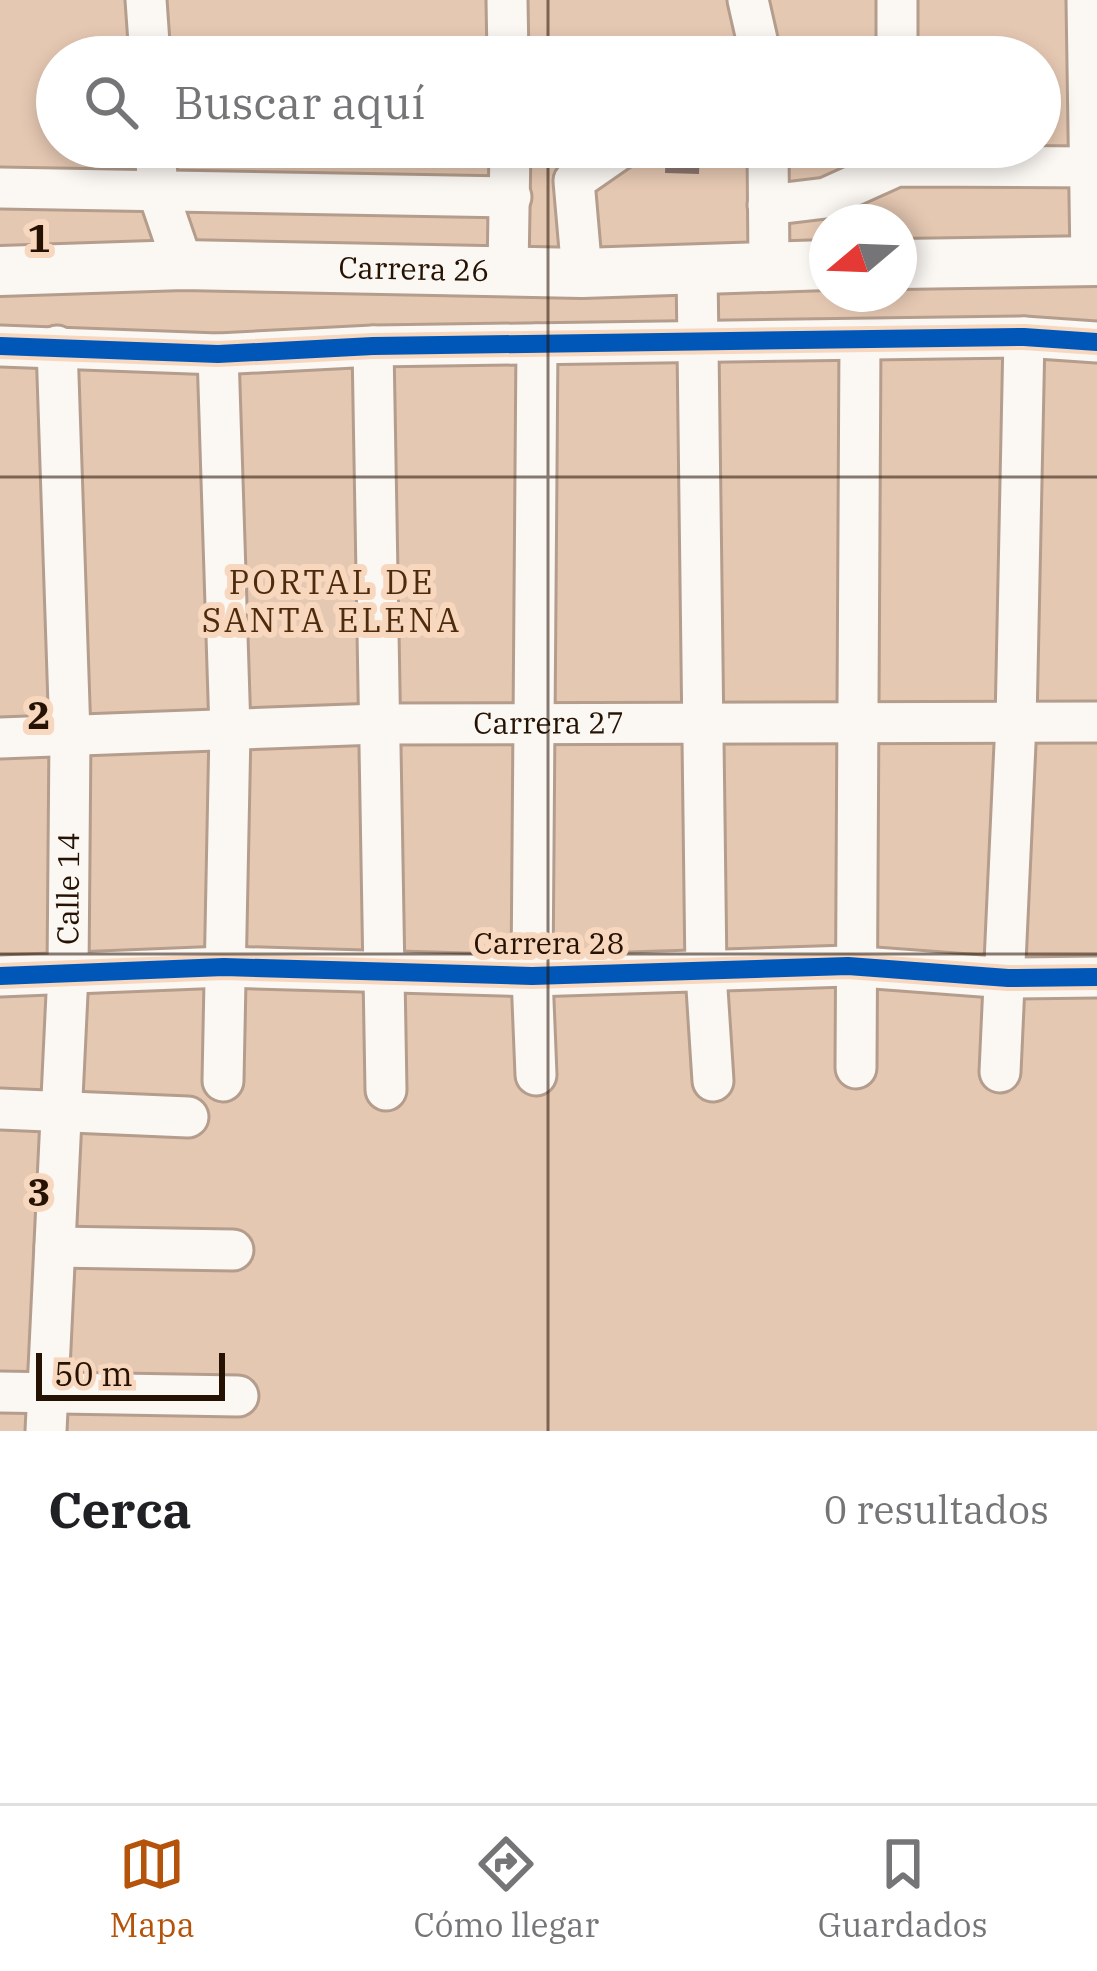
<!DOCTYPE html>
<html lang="es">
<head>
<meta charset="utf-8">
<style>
  :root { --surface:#fff; --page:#f6f6f6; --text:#202124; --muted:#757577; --line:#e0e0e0; --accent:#b45309 }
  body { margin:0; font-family:"IBM Plex Serif",serif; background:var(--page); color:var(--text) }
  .compass { position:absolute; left:809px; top:204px; width:108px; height:108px; border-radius:50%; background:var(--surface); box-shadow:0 6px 18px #0003; rotate:251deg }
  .scale { position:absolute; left:36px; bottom:30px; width:189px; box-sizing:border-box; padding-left:12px; border:6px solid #251203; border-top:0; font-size:33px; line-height:42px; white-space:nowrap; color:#251203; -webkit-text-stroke:9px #f8d7bf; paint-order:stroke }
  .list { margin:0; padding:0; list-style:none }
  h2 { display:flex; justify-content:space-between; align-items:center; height:156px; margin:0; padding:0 48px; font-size:51px }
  h2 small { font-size:39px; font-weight:400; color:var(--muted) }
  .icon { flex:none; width:66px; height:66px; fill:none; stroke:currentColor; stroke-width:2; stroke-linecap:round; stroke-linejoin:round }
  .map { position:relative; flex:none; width:1097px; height:1431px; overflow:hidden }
  .search { position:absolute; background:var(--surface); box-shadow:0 6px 18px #0003; left:36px; right:36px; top:36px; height:132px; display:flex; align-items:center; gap:30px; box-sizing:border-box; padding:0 42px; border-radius:66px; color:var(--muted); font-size:45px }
  .sheet { height:372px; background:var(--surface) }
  nav { display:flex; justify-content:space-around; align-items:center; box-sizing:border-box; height:168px; border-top:3px solid var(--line); background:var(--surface); font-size:33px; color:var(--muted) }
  nav a { display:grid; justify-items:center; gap:6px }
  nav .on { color:var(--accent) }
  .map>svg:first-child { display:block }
  .building { fill:#8c756f }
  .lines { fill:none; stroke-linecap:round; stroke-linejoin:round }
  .minor-casing { stroke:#b49d8c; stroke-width:45 }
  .major-casing { stroke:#b49d8c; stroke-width:54 }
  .minor { stroke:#fbf7f3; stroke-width:39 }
  .major { stroke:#fbf7f3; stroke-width:48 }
  .cycleway-casing { stroke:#f8d7bf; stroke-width:26 }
  .cycleway { stroke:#0057b8; stroke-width:18 }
  .grid { fill:none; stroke:#251203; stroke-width:3; stroke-opacity:0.55 }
  .labels { text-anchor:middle; stroke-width:12; stroke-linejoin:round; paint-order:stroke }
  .street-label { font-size:30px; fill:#251203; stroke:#f8d7bf }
  .neighbourhood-label { font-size:33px; letter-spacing:3px; fill:#4d2b0c; stroke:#f8d7bf }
  .grid-label { font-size:39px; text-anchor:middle; font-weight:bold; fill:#251203; stroke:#f8d7bf; stroke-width:12; stroke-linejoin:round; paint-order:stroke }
</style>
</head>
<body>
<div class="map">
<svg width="1097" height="1431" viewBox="0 0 1097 1431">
  <rect width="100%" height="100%" fill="#e5c8b2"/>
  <path class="building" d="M666,147h34l-1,27 -34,-1z"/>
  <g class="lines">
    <g class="minor-casing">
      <g id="minor">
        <path d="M146,0l4,57"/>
        <path d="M507,0l1,57"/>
        <path d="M748,0l13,57"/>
        <path d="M1087,0l4,261"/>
        <path d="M897,57v-57"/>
        <path d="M155,147l3,45 25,73"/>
        <path d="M768,147l1,119"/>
        <path d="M0,188l511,9"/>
        <path d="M768,205l58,-7 71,-32 200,1"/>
        <path d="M697,269l9,704 7,108"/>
        <path d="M508,272l2,-125"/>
        <path d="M582,273l-8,-92 49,-34"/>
        <path d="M0,346l218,8 155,-8 651,-9 73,5"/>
        <path d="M373,346l13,744"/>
        <path d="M218,354l12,376 -7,351"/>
        <path id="s1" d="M0,738l378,-14 719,-2"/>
        <path d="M0,976l224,-9 308,9 316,-10 160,12 89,-1"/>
        <path d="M856,1068l4,-727"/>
        <path d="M1000,1072l16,-350 8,-385"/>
        <path d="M536,1075l-4,-99 5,-632"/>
        <path d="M0,1109l188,8"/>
        <path d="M55,1247l178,3"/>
        <path d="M0,1392l238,4"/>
        <path id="s2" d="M46,1431l22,-458 2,-238 -13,-389"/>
      </g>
    </g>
    <g class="major-casing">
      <g id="major">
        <path d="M899,264l198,-3"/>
        <path id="s3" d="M0,271l183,-6 399,8 245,-8"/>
      </g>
    </g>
    <use href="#minor" class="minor"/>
    <use href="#major" class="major"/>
    <g class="cycleway-casing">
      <g id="cycleway">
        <path d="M0,346l218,8 155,-8 651,-9 73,5"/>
        <path d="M0,976l224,-9 308,9 316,-10 160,12 89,-1"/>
      </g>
    </g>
    <use href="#cycleway" class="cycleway"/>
  </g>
  <path class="grid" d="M548,0v57M548,147v1284M0,477h1097M0,954h1097"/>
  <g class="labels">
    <g class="street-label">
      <text dy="10" stroke="none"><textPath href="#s3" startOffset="414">Carrera 26</textPath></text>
      <text dy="10" stroke="none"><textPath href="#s1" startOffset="549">Carrera 27</textPath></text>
      <text dy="10" stroke="none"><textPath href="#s2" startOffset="543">Calle 14</textPath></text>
      <text x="549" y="954">Carrera 28</text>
    </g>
    <g class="neighbourhood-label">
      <text x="332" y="594">PORTAL DE<tspan x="332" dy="38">SANTA ELENA</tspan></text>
    </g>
  </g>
  <g class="grid-label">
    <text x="39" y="252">1</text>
    <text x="39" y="729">2</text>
    <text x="39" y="1206">3</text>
  </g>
</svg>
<svg class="compass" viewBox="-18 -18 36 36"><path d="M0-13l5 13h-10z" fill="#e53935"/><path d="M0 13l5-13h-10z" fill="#757577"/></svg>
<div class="scale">50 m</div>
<div class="search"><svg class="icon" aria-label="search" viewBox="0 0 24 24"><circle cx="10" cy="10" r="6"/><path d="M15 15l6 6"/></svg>Buscar aquí</div>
</div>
<section class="sheet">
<h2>Cerca<small>0 resultados</small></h2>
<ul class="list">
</ul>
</section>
<nav>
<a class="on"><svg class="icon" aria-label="map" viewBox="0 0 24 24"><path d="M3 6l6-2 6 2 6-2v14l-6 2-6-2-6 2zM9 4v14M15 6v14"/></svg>Mapa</a>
<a><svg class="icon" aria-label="directions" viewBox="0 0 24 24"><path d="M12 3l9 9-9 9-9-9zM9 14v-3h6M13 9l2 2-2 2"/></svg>Cómo llegar</a>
<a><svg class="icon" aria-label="saved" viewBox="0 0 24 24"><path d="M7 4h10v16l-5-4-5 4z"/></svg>Guardados</a>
</nav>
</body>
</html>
